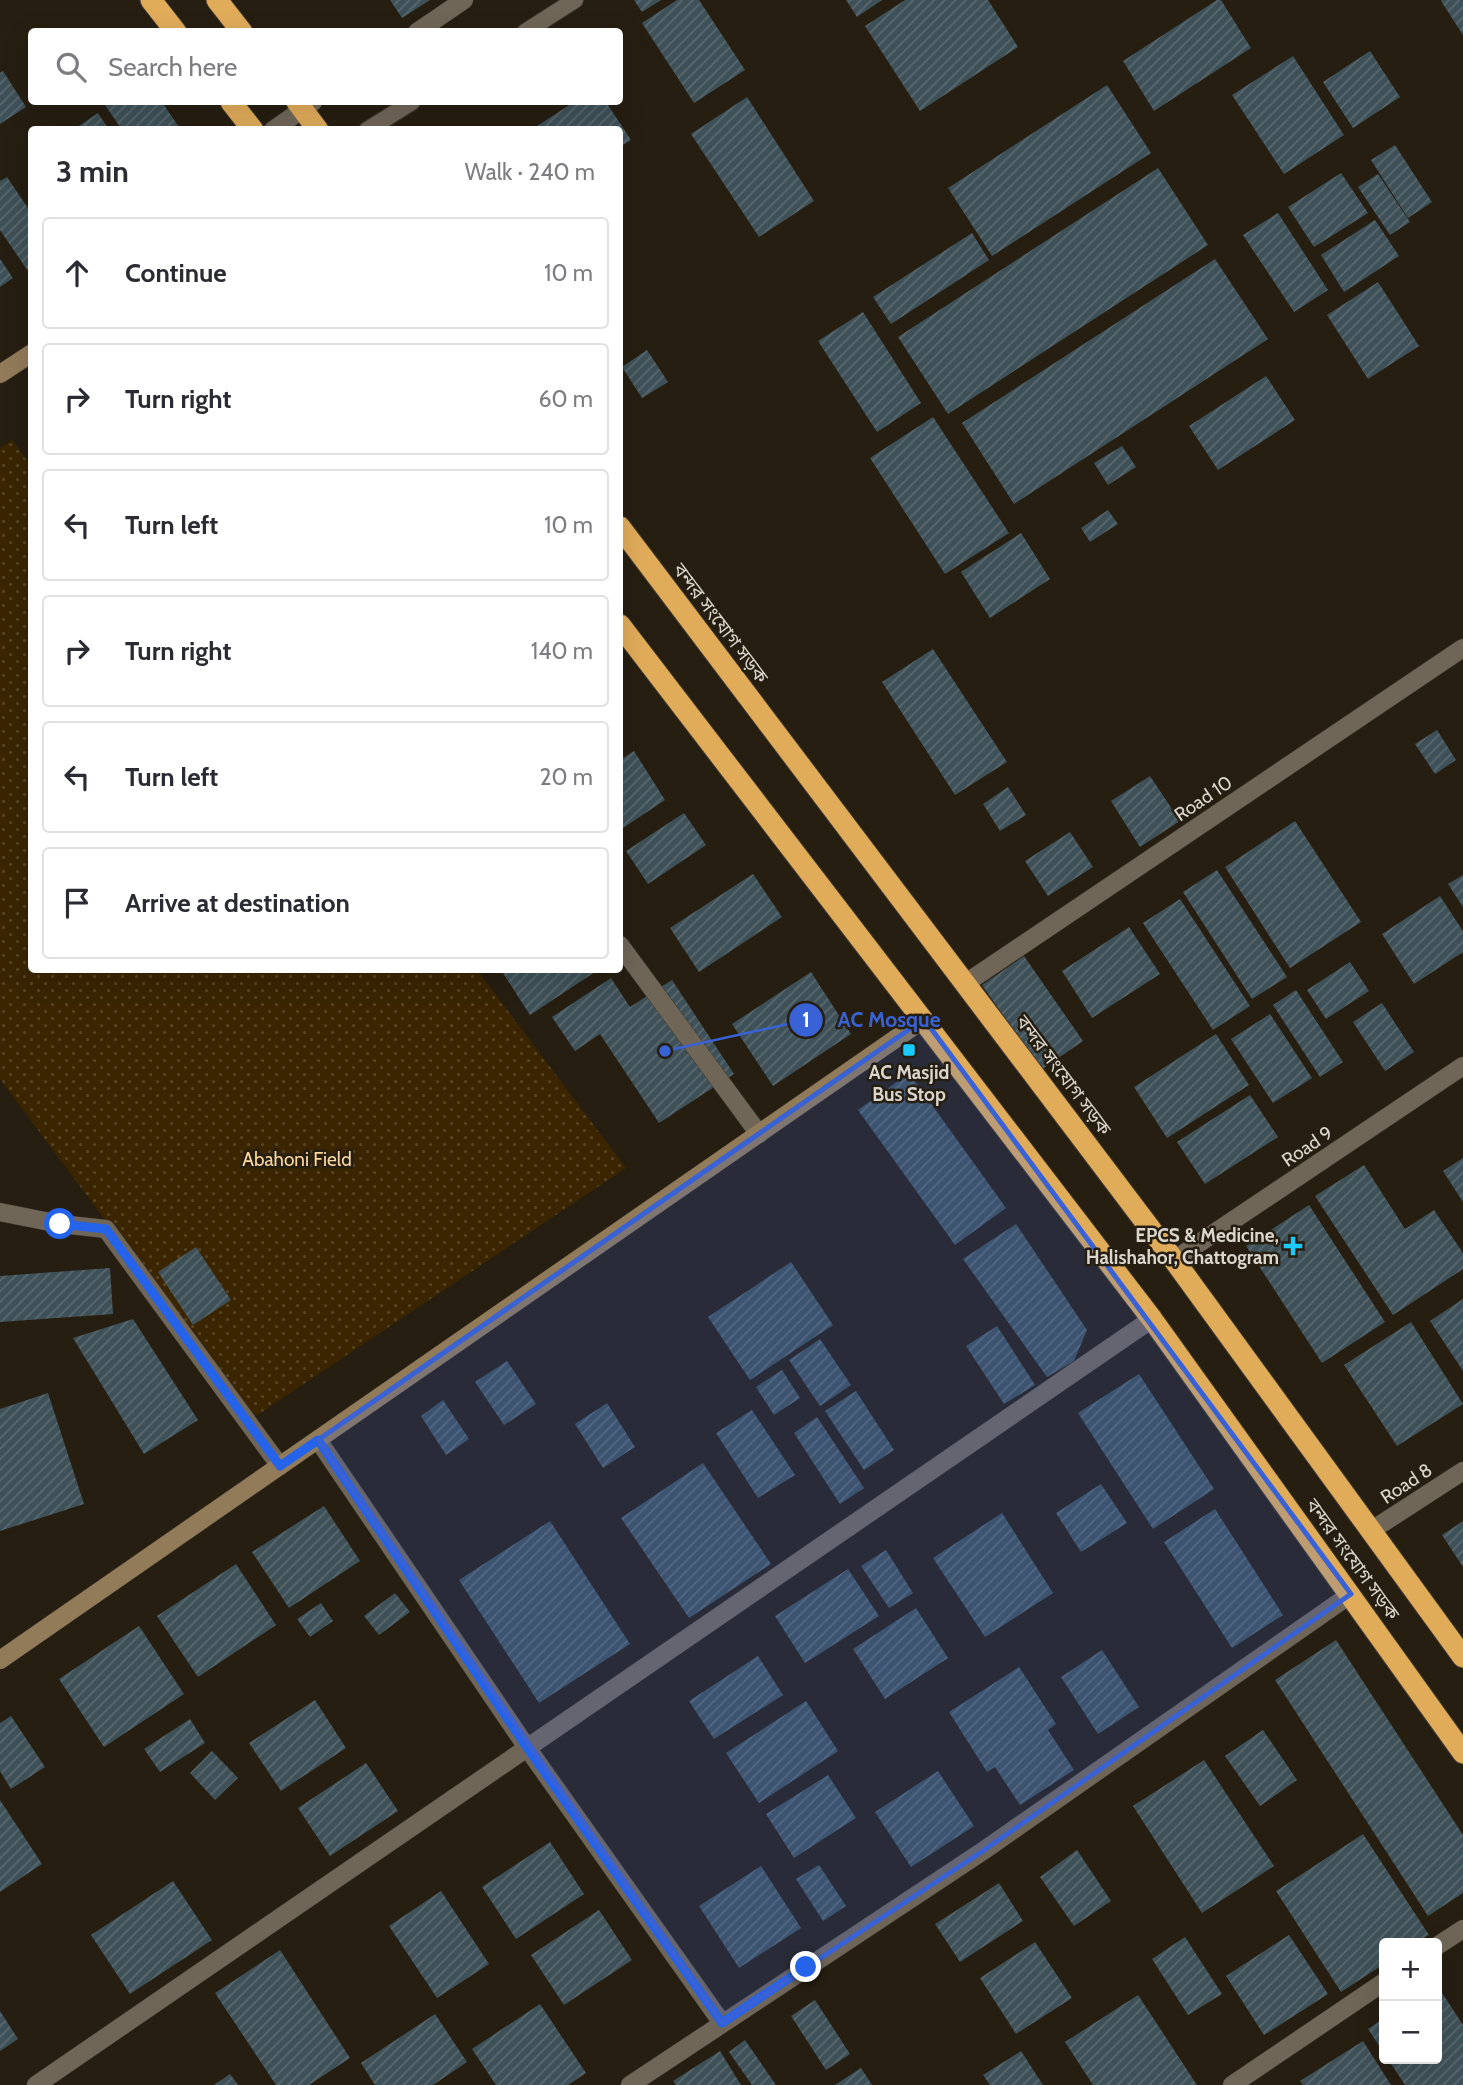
<!DOCTYPE html>
<html lang="en">
<head>
<meta charset="utf-8">
<style>
  :root { --surface:#fff; --page:#f2f2f3; --text:#2b2b33; --muted:#7c7c81; --line:#e1e1e2 }
  body { margin:0; font-family:Cabin,"Noto Sans Bengali",sans-serif; background:var(--page); color:var(--text) }
  .controls { position:absolute; right:21px; bottom:21px; display:grid; overflow:hidden; border-radius:7px; box-shadow:0 7px 28px #0002 }
  .controls button { width:63px; height:63px; display:grid; place-items:center; padding:0; border:0; border-bottom:2px solid var(--line); background:var(--surface); color:var(--text); font:35px sans-serif }
  .stop { position:absolute; width:21px; height:21px; margin:-16px; border:5px solid #2563eb; border-radius:50%; background:#fff }
  .stop.end { background:#2563eb; border-color:#fff; box-shadow:0 2px 7px #0008 }
  .list { margin:0; padding:0; list-style:none }
  h2 { display:flex; justify-content:space-between; align-items:center; height:91px; margin:0; padding:0 28px; font-size:30px }
  h2 small { font-size:23px; font-weight:400; color:var(--muted) }
  .list li { display:grid; grid-template-columns:46px 1fr auto; gap:21px; align-items:center; box-sizing:border-box; height:112px; margin:0 14px 14px; padding:0 14px; border:2px solid var(--line); border-radius:7px }
  .list b { display:block; font-size:26px; white-space:nowrap }
  .list em { font-size:23px; font-style:normal; color:var(--muted) }
  .icon { flex:none; width:38px; height:38px; fill:none; stroke:currentColor; stroke-width:2; stroke-linecap:round; stroke-linejoin:round }
  .map { position:relative; flex:none; width:1463px; height:2085px; overflow:hidden }
  .search { position:absolute; background:var(--surface); box-shadow:0 7px 28px #0002; left:28px; top:28px; width:595px; height:77px; display:flex; align-items:center; gap:18px; box-sizing:border-box; padding:0 24px; border-radius:7px; color:var(--muted); font-size:26px }
  .panel { position:absolute; background:var(--surface); box-shadow:0 7px 28px #0002; left:28px; top:126px; width:595px; height:847px; border-radius:7px }
  .map>svg:first-child { display:block }
  .park { fill:url(#park-dots) }
  .building { fill:url(#building-hatch) }
  .lines { fill:none; stroke-linecap:round; stroke-linejoin:round }
  .lane-casing { stroke:#403932; stroke-width:18 }
  .street-casing { stroke:#403932; stroke-width:19 }
  .secondary-casing { stroke:#403932; stroke-width:19 }
  .highway-casing { stroke:#403932; stroke-width:23 }
  .lane { stroke:#706658; stroke-width:16 }
  .street { stroke:#706658; stroke-width:18 }
  .secondary { stroke:#927b59; stroke-width:18 }
  .highway { stroke:#e1ac5a; stroke-width:21 }
  .route { stroke:#2563eb; stroke-width:9 }
  .marked { fill:#3962d6; fill-opacity:0.2; stroke:#3962d6; stroke-width:5; stroke-linejoin:round }
  .poi-dot { fill:#19cafc; stroke:#261e11; stroke-width:2.5 }
  .labels { text-anchor:middle; stroke-width:5; stroke-linejoin:round; paint-order:stroke }
  .street-label { font-size:19px; fill:#dad5cd; stroke:#261e11 }
  .poi-label { font-size:19px; font-weight:bold; fill:#dad5cd; stroke:#261e11 }
  .park-label { font-size:19px; fill:#fdd79f; stroke:#261e11 }
  .leader { fill:none; stroke:#3962d6; stroke-width:2.5 }
  .callout-dot { fill:#3962d6; stroke:#261e11; stroke-width:2.5 }
  .mark-label { font-size:21px; text-anchor:middle; font-weight:bold; fill:#fff }
  .callout-label { font-size:21px; text-anchor:middle; font-weight:bold; fill:#3962d6; stroke:#261e11; stroke-width:5; stroke-linejoin:round; paint-order:stroke }
</style>
</head>
<body>
<div class="map">
<svg width="1463" height="2085" viewBox="0 0 1463 2085">
  <defs>
    <pattern id="park-dots" width="8" height="8" patternUnits="userSpaceOnUse" patternTransform="scale(1.75)"><rect width="8" height="8" fill="#3a2500"/><path d="M2 2h.1M6 6h.1" fill="none" stroke="#564424" stroke-width="1.8" stroke-linecap="round"/></pattern>
    <pattern id="building-hatch" width="6" height="6" patternUnits="userSpaceOnUse" patternTransform="scale(1.75)"><rect width="6" height="6" fill="#3f5158"/><path d="M-1 1l2-2M0 6l6-6M5 7l2-2" fill="none" stroke="#5a696f"/></pattern>
  </defs>
  <rect width="100%" height="100%" fill="#261e11"/>
  <path class="park" d="M12,440l20,27v503h445l149,198 -373,250 -253,-339v-631z"/>
  <g class="building">
    <path d="M390,0h40l-28,18z"/>
    <path d="M634,0h27l-19,12z"/>
    <path d="M677,0h22l46,70 -51,33 -52,-80z"/>
    <path d="M846,0h36l-25,17z"/>
    <path d="M905,0h83l30,47 -98,64 -55,-85z"/>
    <path d="M1217,0h4l30,48 -97,63 -31,-50z"/>
    <path d="M1442,0h21v35l-22,-34z"/>
    <path d="M1370,51l30,46 -47,31 -30,-46z"/>
    <path d="M1293,56l51,79 -60,39 -52,-79z"/>
    <path d="M3,71l23,36 -26,17v-51z"/>
    <path d="M1107,85l44,68 -159,103 -44,-68z"/>
    <path d="M747,97l67,104 -55,36 -68,-103z"/>
    <path d="M103,102h59l19,28h-59z"/>
    <path d="M574,102h32l25,38 -11,7v-17h-89z"/>
    <path d="M98,113l11,17h-36z"/>
    <path d="M1395,145l37,57 -24,16 -37,-58z"/>
    <path d="M1158,168l50,77 -260,169 -50,-77z"/>
    <path d="M1341,173l27,40 -54,34 -26,-40z"/>
    <path d="M1378,174l32,48 -20,13 -32,-48z"/>
    <path d="M7,177l25,37v63l-32,-47v-49z"/>
    <path d="M1278,213l50,77 -34,22 -51,-77z"/>
    <path d="M1375,220l24,36 -55,36 -23,-37z"/>
    <path d="M972,233l17,27 -98,64 -18,-27z"/>
    <path d="M0,259l13,19 -13,9z"/>
    <path d="M1215,259l53,80 -254,165 -52,-81z"/>
    <path d="M1378,282l41,64 -51,33 -41,-64z"/>
    <path d="M863,312l58,91 -44,29 -59,-91z"/>
    <path d="M647,350l21,32 -26,16 -20,-31z"/>
    <path d="M1266,376l29,44 -77,50 -29,-44z"/>
    <path d="M933,417l76,116 -64,41 -75,-116z"/>
    <path d="M1122,446l14,21 -28,18 -14,-22z"/>
    <path d="M1108,510l10,14 -28,18 -9,-14z"/>
    <path d="M1021,533l29,46 -60,39 -29,-46z"/>
    <path d="M933,649l74,113 -52,33 -73,-113z"/>
    <path d="M1437,730l19,30 -21,14 -20,-30z"/>
    <path d="M634,751l31,49 -45,30v-70z"/>
    <path d="M1150,776l30,45 -40,26 -29,-46z"/>
    <path d="M1008,787l18,28 -26,16 -17,-27z"/>
    <path d="M684,813l22,32 -58,39 -22,-33z"/>
    <path d="M1295,821l66,101 -71,46 -65,-101z"/>
    <path d="M1070,832l23,35 -45,29 -23,-35z"/>
    <path d="M1217,870l70,107 -35,22 -69,-107z"/>
    <path d="M753,874l29,43 -83,55 -29,-44z"/>
    <path d="M1463,875v32l-15,-23z"/>
    <path d="M1440,896l23,35v21l-49,32 -32,-50z"/>
    <path d="M1180,899l70,107 -37,24 -70,-107z"/>
    <path d="M1129,927l31,47 -68,44 -30,-47z"/>
    <path d="M1024,956l59,85 -42,29 -59,-85z"/>
    <path d="M1350,962l19,29 -43,28 -19,-29z"/>
    <path d="M508,970h90l-68,45 -27,-42z"/>
    <path d="M811,972l40,62 -78,52 -41,-62z"/>
    <path d="M611,978l19,29 42,-27 62,94 -75,49 -59,-89 -25,17 -23,-34z"/>
    <path d="M1296,990l47,72 -23,15 -47,-72z"/>
    <path d="M1382,1003l32,49 -29,19 -32,-49z"/>
    <path d="M1270,1014l42,64 -39,25 -42,-64z"/>
    <path d="M1216,1034l33,51 -82,53 -33,-51z"/>
    <path d="M909,1073l97,135 -51,37 -97,-135z"/>
    <path d="M1250,1095l28,42 -73,47 -28,-42z"/>
    <path d="M1463,1158v44l-20,-31z"/>
    <path d="M1364,1165l41,64 29,-19 29,43v16l-70,46 -78,-119z"/>
    <path d="M1309,1205l76,117 -63,41 -76,-117z"/>
    <path d="M1016,1224l71,106 -13,31 -27,16 -84,-118z"/>
    <path d="M196,1247l35,53 -38,25 -35,-53z"/>
    <path d="M791,1262l42,63 -83,55 -42,-63z"/>
    <path d="M110,1268l3,46 -113,8v-46z"/>
    <path d="M1463,1299v72l-33,-50z"/>
    <path d="M133,1319l65,101 -54,34 -71,-116z"/>
    <path d="M1411,1322l52,82 -66,42 -53,-81z"/>
    <path d="M997,1326l38,59 -31,19 -38,-58z"/>
    <path d="M820,1339l31,46 -31,21 -31,-46z"/>
    <path d="M507,1361l29,43 -32,21 -29,-43z"/>
    <path d="M782,1370l18,28 -26,17 -18,-28z"/>
    <path d="M1139,1374l75,115 -61,40 -75,-116z"/>
    <path d="M856,1391l38,59 -30,20 -39,-59z"/>
    <path d="M48,1393l36,111 -84,27v-122z"/>
    <path d="M443,1400l26,39 -23,16 -25,-39z"/>
    <path d="M607,1403l28,44 -32,21 -28,-44z"/>
    <path d="M752,1410l43,65 -37,23 -42,-65z"/>
    <path d="M817,1417l47,71 -24,16 -46,-71z"/>
    <path d="M703,1463l68,101 -82,54 -68,-100z"/>
    <path d="M1101,1484l26,39 -46,29 -25,-39z"/>
    <path d="M324,1506l36,55 -71,47 -37,-56z"/>
    <path d="M1215,1509l68,106 -51,33 -68,-106z"/>
    <path d="M1002,1513l51,80 -68,44 -52,-79z"/>
    <path d="M550,1521l80,123 -91,59 -80,-123z"/>
    <path d="M1463,1521v46l-21,-32z"/>
    <path d="M886,1550l27,43 -24,15 -28,-42z"/>
    <path d="M236,1564l40,61 -78,52 -41,-61z"/>
    <path d="M848,1569l31,47 -74,47 -30,-47z"/>
    <path d="M395,1593l15,19 -31,23 -15,-19z"/>
    <path d="M321,1603l12,18 -23,16 -13,-18z"/>
    <path d="M916,1608l32,50 -63,41 -32,-50z"/>
    <path d="M139,1626l45,68 -80,53 -45,-68z"/>
    <path d="M1336,1640l127,195v58l-35,23 -153,-236z"/>
    <path d="M1102,1650l37,57 -41,27 -37,-57z"/>
    <path d="M758,1656l25,39 -69,44 -25,-38z"/>
    <path d="M1019,1667l37,57 -8,6 26,40 -54,35 -25,-38 -8,5 -38,-60z"/>
    <path d="M315,1700l31,48 -65,43 -32,-48z"/>
    <path d="M806,1701l32,50 -79,52 -33,-50z"/>
    <path d="M11,1716l34,51 -34,22 -11,-18v-48z"/>
    <path d="M190,1719l15,24 -45,29 -16,-23z"/>
    <path d="M1263,1730l34,50 -37,26 -35,-50z"/>
    <path d="M212,1751l26,27 -23,22 -25,-27z"/>
    <path d="M1204,1760l70,106 -72,47 -69,-107z"/>
    <path d="M366,1763l32,48 -68,45 -32,-48z"/>
    <path d="M938,1771l36,55 -63,41 -36,-55z"/>
    <path d="M828,1775l28,43 -62,40 -28,-44z"/>
    <path d="M0,1800l42,64 -42,28z"/>
    <path d="M1363,1834l66,101 -14,8h-31v21l-43,28 -65,-101z"/>
    <path d="M550,1842l34,52 -68,45 -34,-52z"/>
    <path d="M1077,1850l34,51 -37,25 -34,-49z"/>
    <path d="M819,1865l27,41 -23,15 -27,-42z"/>
    <path d="M761,1866l40,62 -62,40 -40,-62z"/>
    <path d="M173,1881l39,59 -82,54 -39,-59z"/>
    <path d="M999,1883l24,38 -63,41 -25,-38z"/>
    <path d="M441,1891l48,73 -52,34 -48,-72z"/>
    <path d="M599,1910l33,50 -68,45 -33,-50z"/>
    <path d="M1289,1935l39,59 -64,41 -38,-59z"/>
    <path d="M1185,1937l37,57 -34,21 -36,-56z"/>
    <path d="M1035,1942l37,56 -56,36 -36,-56z"/>
    <path d="M280,1950l70,108 -41,27h-33l-61,-92z"/>
    <path d="M1437,1985l26,40v60h-58l-17,-26h49z"/>
    <path d="M1138,1995l59,90h-104l-28,-43z"/>
    <path d="M815,2000l35,54 -24,16 -35,-54z"/>
    <path d="M540,2004l46,69 -18,12h-72l-24,-36z"/>
    <path d="M0,2011l18,28 -18,12z"/>
    <path d="M435,2014l32,48 -34,23h-58l-14,-22z"/>
    <path d="M1384,2018v35l-16,-24z"/>
    <path d="M745,2040l31,45h-24l-23,-33z"/>
    <path d="M1363,2041l28,44h-88l-3,-4z"/>
    <path d="M720,2051l21,34h-65l-3,-4z"/>
    <path d="M1021,2051l22,34h-53l-7,-10z"/>
    <path d="M861,2068l11,17h-37z"/>
    <path d="M230,2074l8,11h-24z"/>
  </g>
  <g class="lines">
    <g class="lane-casing">
      <g id="lane">
        <path d="M525,32l50,-32"/>
        <path d="M367,130l45,-28"/>
      </g>
    </g>
    <g class="street-casing">
      <g id="street">
        <path d="M417,32l47,-32"/>
        <path d="M273,130l40,-28"/>
        <path d="M620,945l139,189"/>
        <path d="M966,983l497,-335"/>
        <path d="M0,1212l60,12 46,5 174,237"/>
        <path d="M1174,1260l289,-194"/>
        <path d="M318,1440l210,309 194,274"/>
        <path d="M1372,1530l91,-59"/>
        <path d="M1437,1946l26,-17"/>
        <path d="M36,2085l1116,-766"/>
        <path d="M630,2085l353,-234 368,-257"/>
        <path d="M1232,2085l152,-103"/>
      </g>
    </g>
    <g class="secondary-casing">
      <g id="secondary">
        <path d="M0,374l32,-21"/>
        <path d="M0,1660l924,-641"/>
      </g>
    </g>
    <g class="highway-casing">
      <g id="highway">
        <path d="M151,0l25,32"/>
        <path d="M217,0l25,32"/>
        <path d="M231,102l22,28"/>
        <path d="M297,102l21,28"/>
        <path d="M620,527l554,733 289,397"/>
        <path d="M620,625l532,694 311,434"/>
      </g>
    </g>
    <use href="#lane" class="lane"/>
    <use href="#street" class="street"/>
    <use href="#secondary" class="secondary"/>
    <use href="#highway" class="highway"/>
  </g>
  <g class="lines">
    <path class="route" d="M60,1224l46,5 174,237 38,-26 210,309 194,274 84,-56"/>
  </g>
  <path class="marked" d="M924,1019l427,575 -368,257 -261,172 -404,-583z"/>
  <g class="poi-dot">
    <rect x="902" y="1043" width="14" height="14" rx="3.5"/>
    <path d="M1289.5 1235.5h7v7h7v7h-7v7h-7v-7h-7v-7h7z"/>
  </g>
  <g class="labels">
    <g class="street-label">
      <text transform="translate(721 623) rotate(53)" y="7">বন্দর সংযোগ সড়ক</text>
      <text transform="translate(1203 798) rotate(-34)" y="7">Road 10</text>
      <text transform="translate(1064 1075) rotate(53)" y="7">বন্দর সংযোগ সড়ক</text>
      <text transform="translate(1307 1146) rotate(-34)" y="7">Road 9</text>
      <text transform="translate(1406 1483) rotate(-33)" y="7">Road 8</text>
      <text transform="translate(1353 1559) rotate(54)" y="7">বন্দর সংযোগ সড়ক</text>
    </g>
    <g class="poi-label">
      <text x="909" y="1079">AC Masjid<tspan x="909" dy="22">Bus Stop</tspan></text>
      <text x="1279" y="1242" text-anchor="end">EPCS &amp; Medicine,<tspan x="1279" dy="22">Halishahor, Chattogram</tspan></text>
    </g>
    <g class="park-label">
      <text x="297" y="1166">Abahoni Field</text>
    </g>
  </g>
  <path class="leader" d="M665 1051L806 1020"/>
  <g class="callout-dot">
    <circle cx="665" cy="1051" r="7"/>
    <circle cx="806" cy="1020" r="18"/>
  </g>
  <g class="mark-label">
    <text x="806" y="1027">1</text>
  </g>
  <g class="callout-label">
    <text x="889" y="1027">AC Mosque</text>
  </g>
</svg>
<div class="controls">
<button>+</button>
<button>−</button>
</div>
<div class="stop" style="left:60px;top:1224px"></div>
<div class="stop end" style="left:806px;top:1967px"></div>
<div class="search"><svg class="icon" aria-label="search" viewBox="0 0 24 24"><circle cx="10" cy="10" r="6"/><path d="M15 15l6 6"/></svg>Search here</div>
<section class="panel">
<h2>3 min<small>Walk · 240 m</small></h2>
<ul class="list">
<li><svg class="icon" aria-label="ahead" viewBox="0 0 24 24"><path d="M12 20V5M6 11l6-6 6 6"/></svg><div><b>Continue</b></div><em>10 m</em></li>
<li><svg class="icon" aria-label="right" viewBox="0 0 24 24"><path d="M7 20v-9h11M14 6l5 5-5 5"/></svg><div><b>Turn right</b></div><em>60 m</em></li>
<li><svg class="icon" aria-label="left" viewBox="0 0 24 24"><path d="M17 20v-9H6M10 6l-5 5 5 5"/></svg><div><b>Turn left</b></div><em>10 m</em></li>
<li><svg class="icon" aria-label="right" viewBox="0 0 24 24"><path d="M7 20v-9h11M14 6l5 5-5 5"/></svg><div><b>Turn right</b></div><em>140 m</em></li>
<li><svg class="icon" aria-label="left" viewBox="0 0 24 24"><path d="M17 20v-9H6M10 6l-5 5 5 5"/></svg><div><b>Turn left</b></div><em>20 m</em></li>
<li><svg class="icon" aria-label="arrive" viewBox="0 0 24 24"><path d="M6 21V4h12l-3 4 3 4H6"/></svg><div><b>Arrive at destination</b></div></li>
</ul>
</section>
</div>
</body>
</html>
